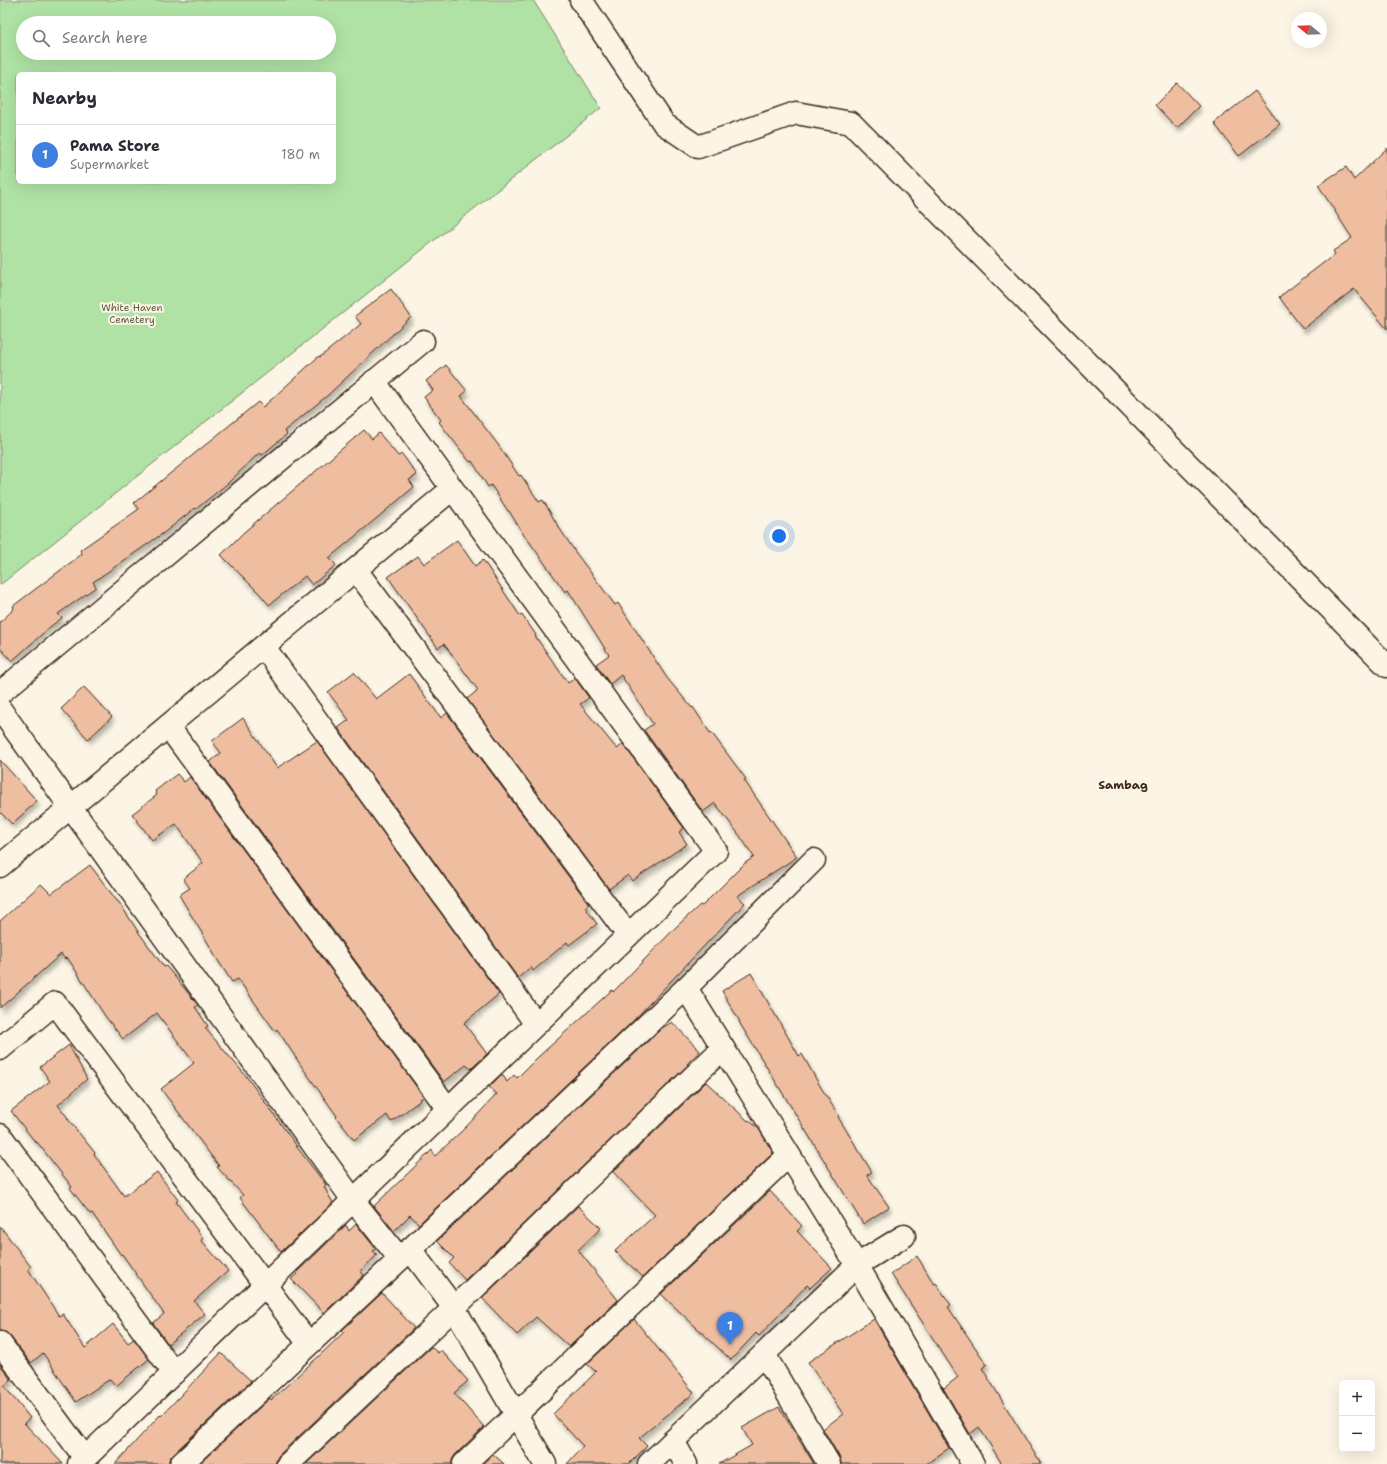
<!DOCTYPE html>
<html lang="en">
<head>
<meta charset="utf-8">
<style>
  :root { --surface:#fff; --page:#f7f7f7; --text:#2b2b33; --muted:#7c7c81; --line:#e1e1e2; --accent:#111827 }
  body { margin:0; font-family:"Shantell Sans",sans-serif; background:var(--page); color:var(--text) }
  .controls { position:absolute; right:12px; bottom:12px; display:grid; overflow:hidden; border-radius:6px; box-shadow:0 4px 16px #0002 }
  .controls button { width:36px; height:36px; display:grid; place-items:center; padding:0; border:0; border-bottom:1px solid var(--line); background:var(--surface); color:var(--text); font:20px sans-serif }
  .compass { position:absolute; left:1291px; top:12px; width:36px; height:36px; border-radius:50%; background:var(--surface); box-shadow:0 4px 16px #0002; rotate:289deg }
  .you { position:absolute; left:779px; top:536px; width:14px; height:14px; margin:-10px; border:3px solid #fff; border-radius:50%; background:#1a73e8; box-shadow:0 0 0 6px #1a73e833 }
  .badge { display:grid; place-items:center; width:26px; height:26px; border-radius:50%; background:var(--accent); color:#fff; font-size:13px; font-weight:700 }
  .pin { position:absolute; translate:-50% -33px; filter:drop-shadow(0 1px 2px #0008) }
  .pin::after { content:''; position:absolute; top:21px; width:14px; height:12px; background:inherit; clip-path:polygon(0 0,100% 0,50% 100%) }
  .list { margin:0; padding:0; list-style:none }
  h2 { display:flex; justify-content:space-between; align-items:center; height:52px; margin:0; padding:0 16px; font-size:17px }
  h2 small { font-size:13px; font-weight:400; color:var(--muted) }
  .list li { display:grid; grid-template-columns:26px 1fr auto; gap:12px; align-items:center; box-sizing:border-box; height:60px; padding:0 16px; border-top:1px solid var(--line) }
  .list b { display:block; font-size:15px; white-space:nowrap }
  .list p { margin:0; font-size:13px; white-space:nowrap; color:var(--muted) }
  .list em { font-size:13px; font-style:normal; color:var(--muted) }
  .icon { flex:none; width:22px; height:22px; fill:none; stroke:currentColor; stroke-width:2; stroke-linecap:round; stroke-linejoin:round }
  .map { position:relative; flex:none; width:1387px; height:1464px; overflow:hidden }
  .search { position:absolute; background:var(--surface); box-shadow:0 4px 16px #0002; left:16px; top:16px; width:320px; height:44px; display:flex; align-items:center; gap:10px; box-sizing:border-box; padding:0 14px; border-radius:22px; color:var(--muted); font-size:15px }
  .panel { position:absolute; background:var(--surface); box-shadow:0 4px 16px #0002; left:16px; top:72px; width:320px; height:112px; border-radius:6px }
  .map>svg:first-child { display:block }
  .green { fill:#afe2a4; stroke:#758661; fill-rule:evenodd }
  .building { fill:#efbea0; stroke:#3b2a1e; filter:url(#shadow) }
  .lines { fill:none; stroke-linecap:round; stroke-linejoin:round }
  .minor-casing { stroke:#3b2a1e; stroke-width:25 }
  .minor { stroke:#fcf5e5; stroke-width:22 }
  .labels { text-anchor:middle; stroke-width:4; stroke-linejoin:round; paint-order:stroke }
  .park-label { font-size:10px; fill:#585840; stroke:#fcf5e5 }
  .quarter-label { font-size:12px; font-weight:bold; fill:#3b2a1e; stroke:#fcf5e5 }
</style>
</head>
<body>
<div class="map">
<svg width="1387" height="1464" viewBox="0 0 1387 1464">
  <defs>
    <filter id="shadow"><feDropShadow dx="2.5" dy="4.5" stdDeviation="2" flood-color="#0004"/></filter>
  </defs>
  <rect width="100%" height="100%" fill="#fcf5e5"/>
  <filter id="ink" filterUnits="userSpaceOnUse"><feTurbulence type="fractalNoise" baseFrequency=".025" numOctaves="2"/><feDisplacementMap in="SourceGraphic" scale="8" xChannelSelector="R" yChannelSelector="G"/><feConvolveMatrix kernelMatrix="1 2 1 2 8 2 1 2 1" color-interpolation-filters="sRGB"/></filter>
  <g filter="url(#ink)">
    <path class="green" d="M0,0h533l68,108 -601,477zM23,23h306v30h-306zM18,74h316v108h-316z"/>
    <g class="building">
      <path d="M1177,83l22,23 -22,22 -22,-23z"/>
      <path d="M1255,91l25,33 -41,32 -25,-33z"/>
      <path d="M1387,148v181l-33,-40 -51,40 -24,-32 56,-43 -2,-3 19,-13 -34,-53 28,-18 8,13z"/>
      <path d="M391,289l20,28 -83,78 -44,36 3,3 -25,21 -3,-2 -32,31 -31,25 -1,-1 -30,24 -72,50 3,5 -38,27 4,4 -11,8 -39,35 -12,-13v-26l14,-13 -1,-3 69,-52 -2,-4 59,-41 -5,-6 124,-101 5,5 56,-51 1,1 41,-33 -6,-8z"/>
      <path d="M446,365l21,26 -6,5 38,50 20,30 2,-1 18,27 4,-2 15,26 18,27 39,52 3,-2 49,75 25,30 1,-1 17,26 1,-1 35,47 -2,1 53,77 -60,39 8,7 -114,120 -212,201 -9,-9 -16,16 -20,-25 58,-56 3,6 30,-28 32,-34 -8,-7 13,-13 5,8 7,-7 3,3 20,-20 75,-68 1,2 64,-66 23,-21 2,1 43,-43 9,-6 -14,-21 -25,-33 -12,9 -59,-82 9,-6 -32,-49 -11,9 -14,-20 13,-9 -41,-65 -3,2 -39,-55h-1l-16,-26h-1l-17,-26 -3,2 -16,-26 -2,1 -31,-40 2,-2 -17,-23 9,-7 -7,-9z"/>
      <path d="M364,430l8,9 7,-6 19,23 4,-2 15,21 -8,5 5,7 -85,71 7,7 -24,20 -7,-9 -36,29 -10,-12 -38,-38 23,-23z"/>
      <path d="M457,540l18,26 8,-6 37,56 2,-1 14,20 -1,1 33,47 7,-5 14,20 -9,6 37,45 6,-5 61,84 -5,4 8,12 -55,37 -4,-6 -19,14 -142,-190 11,-9 -34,-46 -6,4 -50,-71 30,-21 6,8z"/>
      <path d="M354,672l22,27 33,-25 32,44 6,-5 142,191 -4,3 12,17 -28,21 -2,-3 -34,29 -2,-4 -13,11 -180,-250 11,-8 -21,-28z"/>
      <path d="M84,687l28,30 -24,22 -27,-30z"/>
      <path d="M243,718l34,50 40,-27 182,253 -35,29 23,31 -16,15 -5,-4 -22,17 -234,-320 11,-9 -9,-12z"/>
      <path d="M0,760l37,41 -25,23 -12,-12z"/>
      <path d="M177,774l7,8 6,-5 234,320 -4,2 1,1 -30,22 -4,-7 -33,25 -18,-23 1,-1 -35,-49 -25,-38 -2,2 -37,-52 -6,3 -19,-29h1l-35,-58 11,-7 -7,-9 20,-16 -27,-39 -24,16 -20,-26 25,-19 -2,-4z"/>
      <path d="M90,865l27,36h1l21,32 25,34 2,-1 32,39 -3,2 13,19 -3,2 41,48 50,69v1l30,39 -2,2 9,16 -52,49 -41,-54 3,-3 -26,-28 2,-1 -58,-77 33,-26 -37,-50 -34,26 -18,-23 -38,-59 -2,2 -4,-5 -61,54v-87l41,-37 10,10z"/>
      <path d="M751,973l48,83 3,-2 18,32 19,30 -1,1 34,55 -5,3 22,32 -26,17 -124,-202h1l-18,-31z"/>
      <path d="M672,1022l28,29 -13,13 1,1 -223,215 -16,-17 5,-5 -17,-17 225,-213z"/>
      <path d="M69,1045l18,34 -29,26 10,13h-1l28,35 -1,1 30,42 33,-24 21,28 -2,2 27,36 -2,2 27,31 -34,30 11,13 -37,30 -15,-21 11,-9 -42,-60 -1,1 -29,-42 -2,1 -20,-26 2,-1 -35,-45 -1,1 -25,-32 39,-30 -10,-14z"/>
      <path d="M706,1082l42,39 1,-1 10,9 14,24 -130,124 -28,-26 40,-36 -42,-43z"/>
      <path d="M770,1191l32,35 -5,5 35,37 -22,20 -3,-3 -48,51 -3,-3 -25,27 -70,-66z"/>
      <path d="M578,1206l23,22 -23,22 40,50 -49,47 -33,-30 -19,18 -35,-37z"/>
      <path d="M356,1224l20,25 -3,2 4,4 -17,16 4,4 -40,38 -33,-34 7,-6 -1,-1 49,-47 3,6z"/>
      <path d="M0,1226l31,41 -3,2 31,47 4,-2 22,34 28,-24 15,19 6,-4 15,20 -33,27 -6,-7 -34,23 -33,-49 -12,10 -21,-27 -5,-4 -5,-1z"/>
      <path d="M917,1256l17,28 2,-1 15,22 -3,2 39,58 -5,3 59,96h-39l-23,-37 -9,7 -28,-48 2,2 14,-11 -67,-103z"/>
      <path d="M382,1293l32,35 -135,127 -3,5v4h-77l71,-66 1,2 49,-45 24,-23 -2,-2z"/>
      <path d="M634,1319l60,74 -55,45 8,8 -18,18h-62l16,-18 -30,-32 43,-42 -9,-8z"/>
      <path d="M874,1319l75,129 -23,16h-85l-1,-6 -17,-29 20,-15 -35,-52z"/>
      <path d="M431,1347l7,6 3,-3 27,31 -14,12 30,34 -29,28 -3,5v4h-146z"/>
      <path d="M221,1353l30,28 -79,74 -3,5v4h-54l45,-49 1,1z"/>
      <path d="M0,1364l11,16 -7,6 26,32 -6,5 39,41h-63z"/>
      <path d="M779,1407l35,57h-95l33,-19 -10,-17z"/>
      <path d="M493,1454l11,10h-22z"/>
    </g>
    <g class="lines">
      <g class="minor-casing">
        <g id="minor">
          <path d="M581,0l83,124 34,23 98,-34 55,10 536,543"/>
          <path d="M356,570l272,365"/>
          <path d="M264,647l272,377"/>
          <path d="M0,693l423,-352"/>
          <path d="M0,709l353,491 47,59"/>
          <path d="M168,726l280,383"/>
          <path d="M0,866l452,-377"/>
          <path d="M686,988l171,277 116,199"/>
          <path d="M0,1049l55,-46 254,341"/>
          <path d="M0,1135l174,238"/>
          <path d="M410,1249l44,59 91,156"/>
          <path d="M0,1343l85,115"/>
          <path d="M764,1354l65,110"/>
          <path d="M673,1441l13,23"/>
          <path d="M79,1464l637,-613 -342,-470"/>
          <path d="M181,1464l219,-205 286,-271 128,-128"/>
          <path d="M288,1464l166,-156 269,-260"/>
          <path d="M464,1464l325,-309"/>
          <path d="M649,1464l208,-199 47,-29"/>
        </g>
      </g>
      <use href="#minor" class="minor"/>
    </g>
  </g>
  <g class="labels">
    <g class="park-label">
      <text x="132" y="311">White Haven<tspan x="132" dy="12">Cemetery</tspan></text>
    </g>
    <g class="quarter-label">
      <text x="1123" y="789">Sambag</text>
    </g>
  </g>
</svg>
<div class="controls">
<button>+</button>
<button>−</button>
</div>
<svg class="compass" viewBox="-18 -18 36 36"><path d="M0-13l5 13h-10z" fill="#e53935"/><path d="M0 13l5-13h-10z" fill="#7c7c81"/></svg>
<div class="you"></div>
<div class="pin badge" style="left:730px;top:1345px;background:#3f7fe0">1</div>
<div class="search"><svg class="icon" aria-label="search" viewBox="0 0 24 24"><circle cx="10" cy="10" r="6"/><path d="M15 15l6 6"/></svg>Search here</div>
<section class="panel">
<h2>Nearby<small></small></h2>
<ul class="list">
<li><span class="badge" style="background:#3f7fe0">1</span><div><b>Pama Store</b><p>Supermarket</p></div><em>180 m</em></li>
</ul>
</section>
</div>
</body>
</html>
